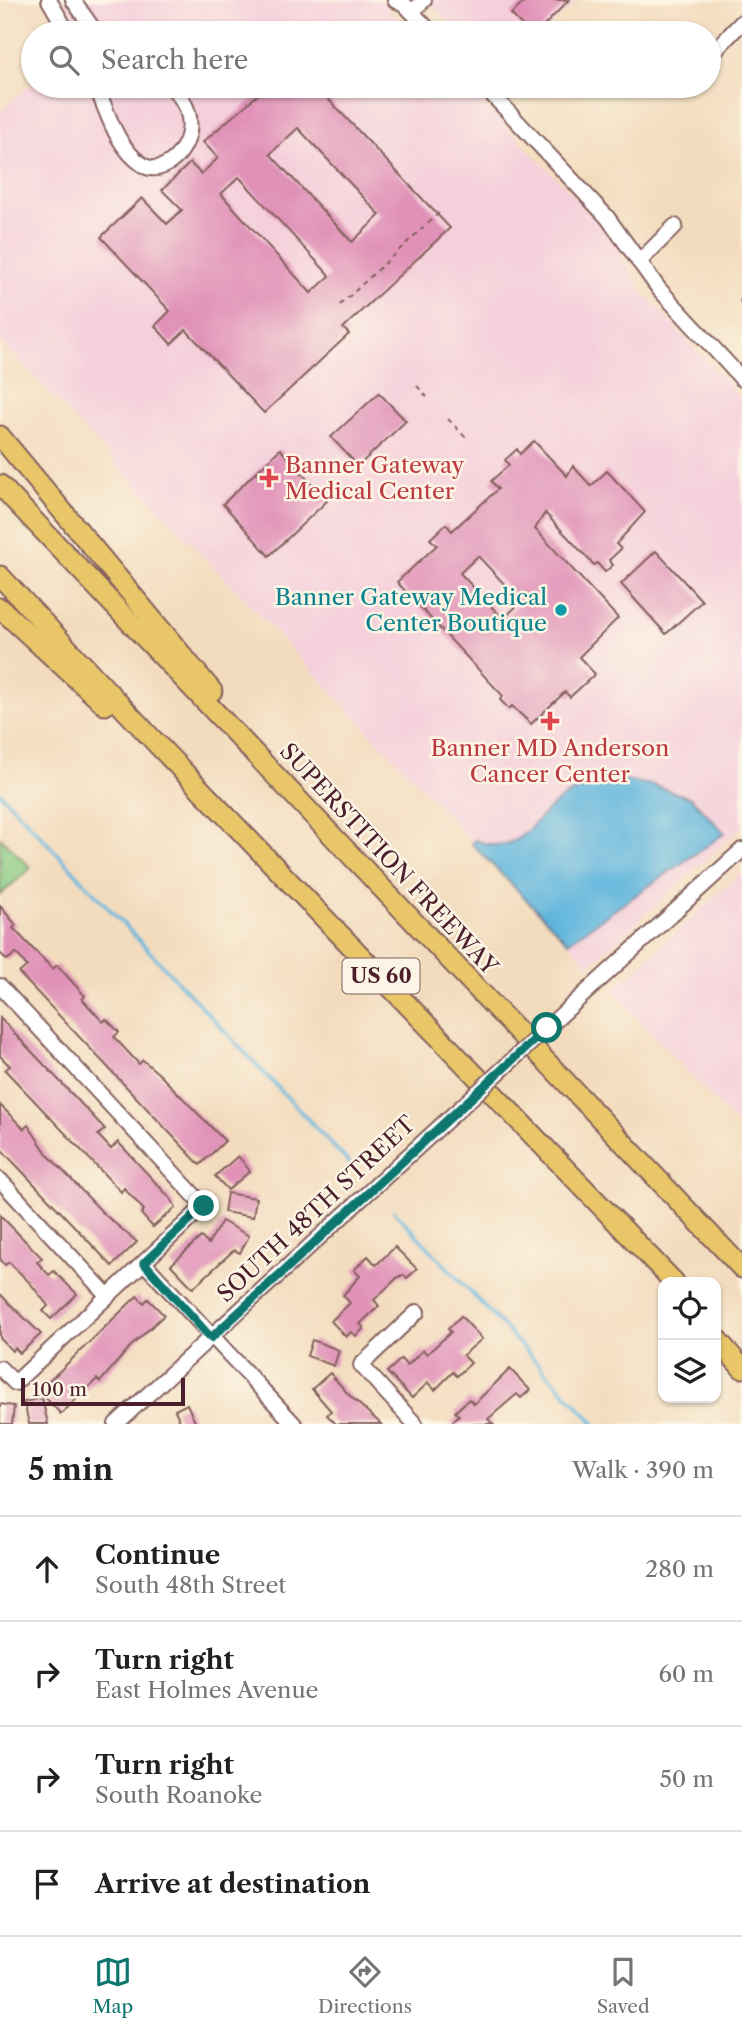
<!DOCTYPE html>
<html lang="en">
<head>
<meta charset="utf-8">
<style>
  :root { --surface:#fff; --page:#f2f2f2; --text:#202124; --muted:#757577; --line:#e0e0e0; --accent:#0f766e }
  body { margin:0; font-family:"Libre Caslon Text",serif; background:var(--page); color:var(--text) }
  .controls { position:absolute; right:21px; bottom:21px; display:grid; overflow:hidden; border-radius:14px; box-shadow:0 2px 5px #0004 }
  .controls button { width:63px; height:63px; display:grid; place-items:center; padding:0; border:0; border-bottom:2px solid var(--line); background:var(--surface); color:var(--text); font:35px sans-serif }
  .scale { position:absolute; left:21px; bottom:18px; width:164px; box-sizing:border-box; padding-left:7px; border:4px solid #4a1f2b; border-top:0; font-size:19px; line-height:24px; white-space:nowrap; color:#4a1f2b; -webkit-text-stroke:5px #fcf5e5; paint-order:stroke }
  .stop { position:absolute; width:21px; height:21px; margin:-16px; border:5px solid #0f766e; border-radius:50%; background:#fff }
  .stop.end { background:#0f766e; border-color:#fff; box-shadow:0 2px 7px #0008 }
  .list { margin:0; padding:0; list-style:none }
  h2 { display:flex; justify-content:space-between; align-items:center; height:91px; margin:0; padding:0 28px; font-size:30px }
  h2 small { font-size:23px; font-weight:400; color:var(--muted) }
  .list li { display:grid; grid-template-columns:46px 1fr auto; gap:21px; align-items:center; box-sizing:border-box; height:105px; padding:0 28px; border-top:2px solid var(--line) }
  .list b { display:block; font-size:26px; white-space:nowrap }
  .list p { margin:0; font-size:23px; white-space:nowrap; color:var(--muted) }
  .list em { font-size:23px; font-style:normal; color:var(--muted) }
  .icon { flex:none; width:38px; height:38px; fill:none; stroke:currentColor; stroke-width:2; stroke-linecap:round; stroke-linejoin:round }
  .map { position:relative; flex:none; width:742px; height:1424px; overflow:hidden }
  .search { position:absolute; background:var(--surface); box-shadow:0 2px 5px #0004; left:21px; right:21px; top:21px; height:77px; display:flex; align-items:center; gap:18px; box-sizing:border-box; padding:0 24px; border-radius:38px; color:var(--muted); font-size:26px }
  .sheet { height:511px; background:var(--surface) }
  nav { display:flex; justify-content:space-around; align-items:center; box-sizing:border-box; height:98px; border-top:2px solid var(--line); background:var(--surface); font-size:19px; color:var(--muted) }
  nav a { display:grid; justify-items:center; gap:4px }
  nav .on { color:var(--accent) }
  .map>svg:first-child { display:block }
  .built { fill:#f5cfdb }
  .green { fill:#88c981; stroke:#697456; stroke-width:2 }
  .water { fill:#61b6dd; stroke:#566a84; stroke-width:2 }
  .lines { fill:none; stroke-linecap:round; stroke-linejoin:round }
  .stream { stroke:#61b6dd; stroke-width:3.5 }
  .building { fill:#e091b7; fill-rule:evenodd }
  .minor-casing { stroke:#85615e; stroke-width:18 }
  .highway-casing { stroke:#85615e; stroke-width:23 }
  .path { stroke:#85615e; stroke-width:2; stroke-dasharray:5 5; stroke-linecap:butt }
  .minor { stroke:#fff; stroke-width:14 }
  .highway { stroke:#e9c769; stroke-width:19 }
  .minor-bridge-casing { stroke:#85615e; stroke-width:18; stroke-linecap:butt }
  .minor-bridge { stroke:#fff; stroke-width:14 }
  .route { stroke:#0f766e; stroke-width:9 }
  .health-dot { fill:#e0444e; stroke:#fcf5e5; stroke-width:2.5 }
  .culture-dot { fill:#0f9aa8; stroke:#fcf5e5; stroke-width:2.5 }
  .labels { text-anchor:middle; stroke-width:5; stroke-linejoin:round; paint-order:stroke }
  .shield { fill:#fcf5e5; stroke:#7f5f63; stroke-width:2 }
  .shield-label { font-size:21px; font-weight:bold; fill:#4a1f2b }
  .health-label { font-size:23px; fill:#be3a42; stroke:#fcf5e5; text-anchor:start }
  .culture-label { font-size:23px; fill:#0d838f; stroke:#fcf5e5; text-anchor:end }
  .street-label { font-size:23px; fill:#4a1f2b; stroke:#fcf5e5 }
</style>
</head>
<body>
<div class="map">
<svg width="742" height="1424" viewBox="0 0 742 1424">
  <rect width="100%" height="100%" fill="#fcf5e5"/>
  <filter id="ink" filterUnits="userSpaceOnUse"><feTurbulence type="fractalNoise" baseFrequency=".0143" numOctaves="2"/><feDisplacementMap in="SourceGraphic" scale="14" xChannelSelector="R" yChannelSelector="G"/><feConvolveMatrix kernelMatrix="1 2 1 2 8 2 1 2 1" color-interpolation-filters="sRGB"/></filter>
  <filter id="wash" filterUnits="userSpaceOnUse"><feTurbulence type="fractalNoise" baseFrequency=".00686" numOctaves="4" result="noise"/><feDisplacementMap in="SourceGraphic" scale="28" xChannelSelector="R" yChannelSelector="G"/><feGaussianBlur stdDeviation="1.57" result="paint"/><feColorMatrix in="noise" values="0 0 0 0 0 0 0 0 0 0 0 0 0 0 0 0 0 1.4 0 .05"/><feComposite in="paint" operator="in"/></filter>
  <g filter="url(#wash)">
    <rect width="100%" height="100%" fill="#f3dcbd"/>
    <g class="built">
      <path d="M63,0h317l31,33h-328z"/>
      <path d="M427,0h151l-35,33h-85z"/>
      <path d="M33,82v4h433l114,116 32,38 29,50 101,109v428l-153,138 -589,-625v-228z"/>
      <path d="M742,872v258l-129,-139z"/>
    </g>
    <path class="green" d="M0,837l31,31 -31,27z"/>
    <path class="water" d="M613,779l40,6 38,13 34,35 -157,109 -97,-99 4,-3c45,18 55,-19 86,-41 16,-11 34,-16 52,-20z"/>
    <g class="lines">
      <g class="stream">
        <path d="M0,793l351,372"/>
        <path d="M394,1211l201,213"/>
      </g>
    </g>
    <g id="blocks">
      <g class="building">
        <path d="M527,0h42l-32,33h-8l-18,-19z"/>
        <path d="M268,86h48l134,142 -107,100 6,6 -85,79 -78,-83 -15,14 -16,-18 15,-15 -69,-74 41,-39 25,26 15,-14 -20,-20 28,-27 11,11 17,-16 -15,-16zM298,128l82,87 -28,27 -82,-88zM239,177l91,99 -19,17 -90,-99z"/>
        <path d="M379,393l27,28 -48,45 -27,-29z"/>
        <path d="M534,441l33,35 6,-10 18,20 16,-15 38,41 -29,32 5,5 -12,11 4,5 -8,7 -8,-9 -3,2 -49,-52 -10,16 83,89 -39,39 16,17 -25,23 -5,-5 -34,32 -19,-18 -3,3 -9,-9 3,-4 -106,-114 40,-37 -7,-6 16,-15 6,7 46,-42 -7,-8 18,-16 -4,-5 12,-11 3,5zM478,556l43,46 -18,17 -43,-46z"/>
        <path d="M280,449l47,52 -58,55 -46,-52z"/>
        <path d="M656,551l46,50 -36,33 -45,-50z"/>
        <path d="M0,906l16,19 -3,3 21,22 19,19 4,-4 28,31 -3,3 21,23 3,-3 13,13 -5,5 25,27 4,-4 17,15 65,66 -25,24 -181,-192 8,-7 -11,-13 -9,7 -7,-7z"/>
        <path d="M0,1018l105,111 -7,6 13,14 7,-7 53,57 5,8 -23,20 -12,-13 3,-4 -20,-22 -3,4 -116,-122 5,-4 -10,-10z"/>
        <path d="M0,1105l24,24 4,-4 20,30 56,59 33,28 -25,24 -112,-118z"/>
        <path d="M238,1156l12,15 -22,19 -13,-14z"/>
        <path d="M227,1193l29,5 -3,19 -29,-5z"/>
        <path d="M0,1215l42,43 -5,4 12,13 5,-4 23,23 -26,25 -8,-8 5,-5 -18,-23 -21,-21 -4,3 -5,-6z"/>
        <path d="M222,1221l27,15 -9,17 -6,-3 -41,38 -22,-23 30,-28 7,7z"/>
        <path d="M395,1247l22,22 -10,9 -3,-3 -6,2 -24,23 5,6 -19,18 4,4 -8,8 -5,-4 -5,5 -15,-16 19,-18 -7,-8 17,-19 -6,-6 14,-14 8,9z"/>
        <path d="M0,1294l41,40 -21,19 -5,-5 -3,3 -12,-13z"/>
        <path d="M137,1296l7,7 4,-4 16,16 -34,32 -30,35 -3,-3 -36,35 -22,-23z"/>
        <path d="M461,1316l21,23 -19,16 8,8 -14,13 -4,-4 -18,18 -7,-7 -16,15 -25,-26 14,-13 6,7 16,-16 4,4 24,-22 -3,-3z"/>
        <path d="M312,1340l27,10 -5,16 -27,-10z"/>
        <path d="M510,1369l20,21 -9,8 -4,-4 -29,25 5,5h-43l9,-9 -4,-3 14,-13 5,5z"/>
        <path d="M330,1373l18,21 33,30h-45l-9,-9 4,-4 -19,-22z"/>
        <path d="M42,1398l6,26h-19l-5,-22z"/>
        <path d="M0,1404l14,2 -2,18h-12z"/>
        <path d="M187,1404l9,20h-15l-6,-14z"/>
      </g>
    </g>
  </g>
  <g filter="url(#ink)">
    <use href="#blocks" fill-opacity="0" stroke="#85615e" stroke-width="2"/>
    <g class="lines">
      <g class="minor-casing">
        <g id="minor">
          <path d="M49,0l19,33"/>
          <path d="M73,0l23,33"/>
          <path d="M395,0l9,4 28,29"/>
          <path d="M412,12l12,-12"/>
          <path d="M709,57l33,-35"/>
          <path d="M96,86c12,27 20,61 47,79 25,17 74,-38 27,-79"/>
          <path d="M484,86l123,131 52,72 83,90"/>
          <path d="M639,262l36,-36"/>
          <path d="M0,986l204,220 -189,177 -15,-15"/>
          <path d="M547,1028l195,-178"/>
          <path d="M0,1180l108,116"/>
          <path d="M144,1263l150,161"/>
          <path d="M116,1424l341,-313"/>
          <path d="M415,1424l-54,-59 56,-53"/>
        </g>
      </g>
      <g class="highway-casing">
        <g id="highway">
          <path d="M0,436l212,255"/>
          <path d="M0,485l742,783"/>
          <path d="M0,576l156,167 518,539"/>
          <path d="M0,608l105,97"/>
          <path d="M716,1338l26,30"/>
        </g>
      </g>
      <g class="path">
        <path d="M742,299l-2,2 2,3"/>
        <path d="M340,305l102,-95"/>
        <path d="M417,386l10,11"/>
        <path d="M448,419l19,20"/>
      </g>
      <use href="#minor" class="minor"/>
      <use href="#highway" class="highway"/>
      <g class="minor-bridge-casing">
        <path id="minor-bridge" d="M457,1111l90,-83"/>
      </g>
      <use href="#minor-bridge" class="minor-bridge"/>
    </g>
  </g>
  <g class="lines" filter="url(#ink)">
    <path class="route" d="M204,1206l-60,57 67,75 336,-310"/>
  </g>
  <g class="health-dot">
    <path d="M265.5 467.5h7v7h7v7h-7v7h-7v-7h-7v-7h7z"/>
    <path d="M546.5 710.5h7v7h7v7h-7v7h-7v-7h-7v-7h7z"/>
  </g>
  <circle class="culture-dot" cx="561" cy="610" r="7"/>
  <g class="labels">
    <rect class="shield" x="342.5" y="958.5" width="77" height="35" rx="5"/>
    <g class="shield-label">
      <text x="381" y="983">US 60</text>
    </g>
    <g class="health-label">
      <text x="285" y="473">Banner Gateway<tspan x="285" dy="26">Medical Center</tspan></text>
      <text x="550" y="756" text-anchor="middle">Banner MD Anderson<tspan x="550" dy="26">Cancer Center</tspan></text>
    </g>
    <g class="culture-label">
      <text x="547" y="605">Banner Gateway Medical<tspan x="547" dy="26">Center Boutique</tspan></text>
    </g>
    <g class="street-label">
      <text transform="translate(389 859) rotate(47)" y="8">SUPERSTITION FREEWAY</text>
      <text transform="translate(316 1209) rotate(-43)" y="8">SOUTH 48TH STREET</text>
    </g>
  </g>
</svg>
<div class="controls">
<button><svg class="icon" aria-label="locate" viewBox="0 0 24 24"><circle cx="12" cy="12" r="6"/><path d="M12 2v4M12 18v4M2 12h4M18 12h4"/></svg></button>
<button><svg class="icon" aria-label="layers" viewBox="0 0 24 24"><path d="M12 4l9 5-9 5-9-5zM3 14l9 5 9-5"/></svg></button>
</div>
<div class="scale">100 m</div>
<div class="stop" style="left:547px;top:1028px"></div>
<div class="stop end" style="left:204px;top:1206px"></div>
<div class="search"><svg class="icon" aria-label="search" viewBox="0 0 24 24"><circle cx="10" cy="10" r="6"/><path d="M15 15l6 6"/></svg>Search here</div>
</div>
<section class="sheet">
<h2>5 min<small>Walk · 390 m</small></h2>
<ul class="list">
<li><svg class="icon" aria-label="ahead" viewBox="0 0 24 24"><path d="M12 20V5M6 11l6-6 6 6"/></svg><div><b>Continue</b><p>South 48th Street</p></div><em>280 m</em></li>
<li><svg class="icon" aria-label="right" viewBox="0 0 24 24"><path d="M7 20v-9h11M14 6l5 5-5 5"/></svg><div><b>Turn right</b><p>East Holmes Avenue</p></div><em>60 m</em></li>
<li><svg class="icon" aria-label="right" viewBox="0 0 24 24"><path d="M7 20v-9h11M14 6l5 5-5 5"/></svg><div><b>Turn right</b><p>South Roanoke</p></div><em>50 m</em></li>
<li><svg class="icon" aria-label="arrive" viewBox="0 0 24 24"><path d="M6 21V4h12l-3 4 3 4H6"/></svg><div><b>Arrive at destination</b></div></li>
</ul>
</section>
<nav>
<a class="on"><svg class="icon" aria-label="map" viewBox="0 0 24 24"><path d="M3 6l6-2 6 2 6-2v14l-6 2-6-2-6 2zM9 4v14M15 6v14"/></svg>Map</a>
<a><svg class="icon" aria-label="directions" viewBox="0 0 24 24"><path d="M12 3l9 9-9 9-9-9zM9 14v-3h6M13 9l2 2-2 2"/></svg>Directions</a>
<a><svg class="icon" aria-label="saved" viewBox="0 0 24 24"><path d="M7 4h10v16l-5-4-5 4z"/></svg>Saved</a>
</nav>
</body>
</html>
